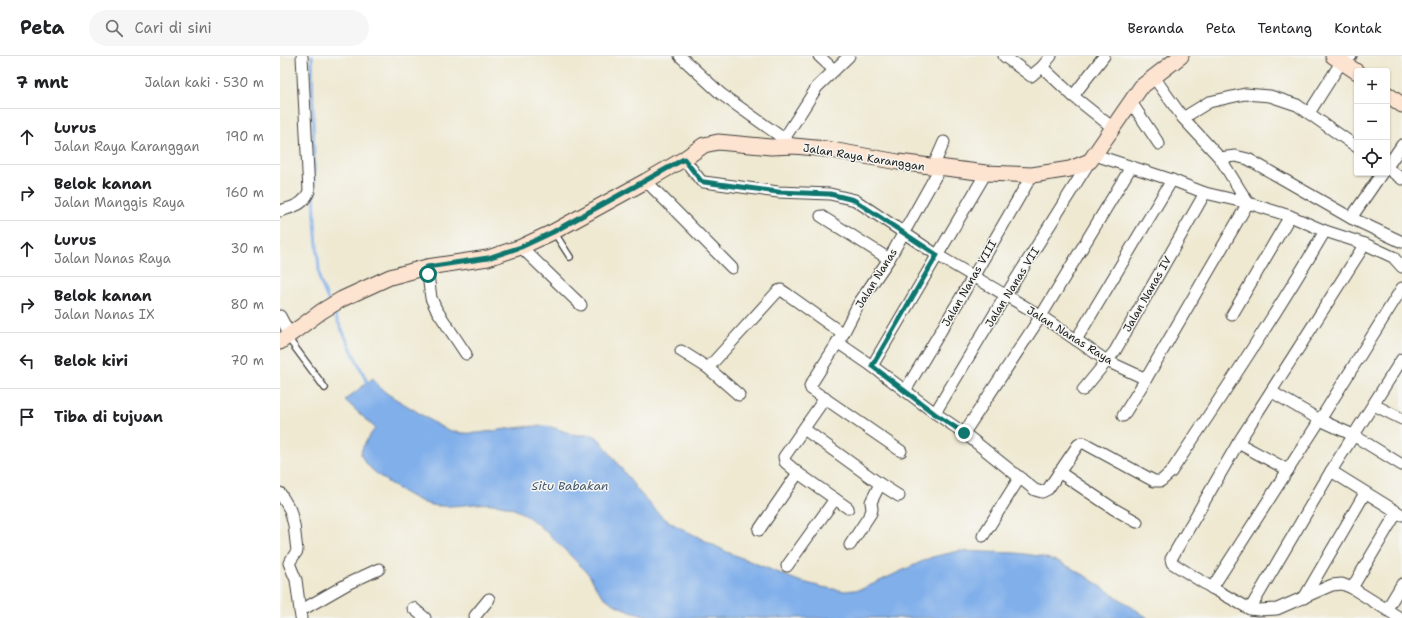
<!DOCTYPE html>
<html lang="id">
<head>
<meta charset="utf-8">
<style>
  :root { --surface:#fff; --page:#f6f6f6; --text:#202124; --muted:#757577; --line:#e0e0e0 }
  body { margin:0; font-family:"Shantell Sans",sans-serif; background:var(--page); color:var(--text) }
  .controls { position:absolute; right:12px; top:12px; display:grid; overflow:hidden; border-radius:4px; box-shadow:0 1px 3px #0004 }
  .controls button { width:36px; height:36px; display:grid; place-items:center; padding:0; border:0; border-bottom:1px solid var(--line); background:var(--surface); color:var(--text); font:20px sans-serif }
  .stop { position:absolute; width:12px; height:12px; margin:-9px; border:3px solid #0f766e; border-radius:50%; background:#fff }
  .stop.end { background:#0f766e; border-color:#fff; box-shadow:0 1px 4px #0008 }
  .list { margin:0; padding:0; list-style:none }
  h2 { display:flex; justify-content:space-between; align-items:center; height:52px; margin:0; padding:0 16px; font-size:17px }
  h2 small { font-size:13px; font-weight:400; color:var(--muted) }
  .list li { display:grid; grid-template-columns:26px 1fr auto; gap:12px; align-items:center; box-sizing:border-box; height:56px; padding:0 16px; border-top:1px solid var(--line) }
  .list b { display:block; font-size:15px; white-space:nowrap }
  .list p { margin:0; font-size:13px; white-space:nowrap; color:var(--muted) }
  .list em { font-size:13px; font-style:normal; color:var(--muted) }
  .icon { flex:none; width:22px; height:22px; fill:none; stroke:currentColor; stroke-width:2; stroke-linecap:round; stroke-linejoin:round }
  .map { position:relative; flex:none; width:1122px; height:562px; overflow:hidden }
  header { display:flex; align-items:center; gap:24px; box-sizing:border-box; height:56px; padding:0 20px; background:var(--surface); border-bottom:1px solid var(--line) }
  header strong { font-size:19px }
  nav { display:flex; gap:22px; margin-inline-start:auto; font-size:14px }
  .search { width:280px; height:36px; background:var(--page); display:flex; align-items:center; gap:10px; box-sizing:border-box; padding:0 14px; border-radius:22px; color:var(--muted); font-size:15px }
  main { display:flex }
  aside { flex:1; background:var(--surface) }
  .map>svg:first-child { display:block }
  .water { fill:#80afea; stroke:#4e6683 }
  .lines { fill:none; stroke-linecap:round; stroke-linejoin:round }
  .stream { stroke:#80afea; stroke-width:3 }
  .lane-casing { stroke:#3c3b37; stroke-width:8 }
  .street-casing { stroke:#3c3b37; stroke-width:13 }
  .secondary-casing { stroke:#3c3b37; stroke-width:17 }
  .lane { stroke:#fff; stroke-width:5.5 }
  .street { stroke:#fff; stroke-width:11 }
  .secondary { stroke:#fde4d1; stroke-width:15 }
  .route { stroke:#0f766e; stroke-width:5 }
  .labels { text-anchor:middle; stroke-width:3; stroke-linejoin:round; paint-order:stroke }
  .street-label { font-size:11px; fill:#1c1c1c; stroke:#f6f6f2 }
  .water-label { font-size:12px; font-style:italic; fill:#44576e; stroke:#f6f6f2 }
</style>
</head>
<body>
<header>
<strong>Peta</strong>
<div class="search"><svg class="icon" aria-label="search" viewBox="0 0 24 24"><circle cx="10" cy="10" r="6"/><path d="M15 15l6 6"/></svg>Cari di sini</div>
<nav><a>Beranda</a><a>Peta</a><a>Tentang</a><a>Kontak</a></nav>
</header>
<main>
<aside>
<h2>7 mnt<small>Jalan kaki · 530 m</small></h2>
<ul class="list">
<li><svg class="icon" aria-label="ahead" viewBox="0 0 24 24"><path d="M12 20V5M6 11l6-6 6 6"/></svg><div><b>Lurus</b><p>Jalan Raya Karanggan</p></div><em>190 m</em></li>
<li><svg class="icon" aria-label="right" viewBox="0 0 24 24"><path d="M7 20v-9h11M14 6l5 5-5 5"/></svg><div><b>Belok kanan</b><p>Jalan Manggis Raya</p></div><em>160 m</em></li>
<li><svg class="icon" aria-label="ahead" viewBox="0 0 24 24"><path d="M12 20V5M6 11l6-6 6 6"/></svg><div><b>Lurus</b><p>Jalan Nanas Raya</p></div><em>30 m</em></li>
<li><svg class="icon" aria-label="right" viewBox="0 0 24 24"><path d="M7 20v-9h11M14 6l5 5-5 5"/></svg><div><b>Belok kanan</b><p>Jalan Nanas IX</p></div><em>80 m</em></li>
<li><svg class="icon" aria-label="left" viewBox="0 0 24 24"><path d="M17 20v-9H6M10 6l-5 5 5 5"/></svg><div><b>Belok kiri</b></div><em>70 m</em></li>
<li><svg class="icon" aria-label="arrive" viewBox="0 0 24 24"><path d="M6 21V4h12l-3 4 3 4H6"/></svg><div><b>Tiba di tujuan</b></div></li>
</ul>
</aside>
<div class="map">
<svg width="1122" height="562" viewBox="0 0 1122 562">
  <rect width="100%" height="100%" fill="#f6f6f2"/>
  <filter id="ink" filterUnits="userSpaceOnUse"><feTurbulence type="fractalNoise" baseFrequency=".025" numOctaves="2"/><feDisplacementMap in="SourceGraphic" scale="8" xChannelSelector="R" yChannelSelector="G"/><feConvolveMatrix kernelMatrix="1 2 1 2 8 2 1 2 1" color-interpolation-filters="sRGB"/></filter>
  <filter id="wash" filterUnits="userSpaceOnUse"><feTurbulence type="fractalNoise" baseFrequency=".012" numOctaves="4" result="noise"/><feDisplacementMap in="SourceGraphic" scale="16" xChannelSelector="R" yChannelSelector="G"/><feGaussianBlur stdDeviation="0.9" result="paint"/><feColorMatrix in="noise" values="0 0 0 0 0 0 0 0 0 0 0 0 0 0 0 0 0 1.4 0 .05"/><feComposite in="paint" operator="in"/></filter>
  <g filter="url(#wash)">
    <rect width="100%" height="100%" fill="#efe9d2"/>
    <path class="water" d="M93,322c8,15 24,21 38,30 14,8 28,21 45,24 15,3 29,0 43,-2 14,-2 29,-4 43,-4 14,0 22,7 35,9 11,1 13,-4 23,5l39,52 22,24 12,8 54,28 72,29 23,6 23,4 17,-2 70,-32 27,-6 57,2 23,3 21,6 24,13 64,43h-494c-19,-6 -43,-10 -56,-28 -4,-6 -7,-13 -12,-19 -18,-17 -49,-52 -70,-61 -30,-14 -55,0 -85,-5 -15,-3 -68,-35 -70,-51 0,-8 10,-19 14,-26l-30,-28z"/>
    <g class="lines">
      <g class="stream">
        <path d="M32,0l3,166 5,59 9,21"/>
        <path d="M52,253l35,73"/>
      </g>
    </g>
  </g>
  <g filter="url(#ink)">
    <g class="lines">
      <g class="lane-casing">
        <g id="lane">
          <path d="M274,176l16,25"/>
          <path d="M8,282l37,50"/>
        </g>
      </g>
      <g class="street-casing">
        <g id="street">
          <path d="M400,0l41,38 73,52"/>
          <path d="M539,0l15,14"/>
          <path d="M724,0l27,20 11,-9 9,-11"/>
          <path d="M762,11l31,29 40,32"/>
          <path d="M793,40l31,-40"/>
          <path d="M851,46l28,42"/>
          <path d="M1029,57l33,-52 9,-5"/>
          <path d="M903,62l26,-16 36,-8 25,2 27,9 60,42"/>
          <path d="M504,83l33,-52 32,-31"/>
          <path d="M815,99l77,25 33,13 43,10 42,13 35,15 40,13 28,13 9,10"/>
          <path d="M940,102l15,-2 13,3 103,59"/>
          <path d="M404,103l17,22 3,1 74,10 52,2 25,6 82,55 104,61 66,45 39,18"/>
          <path d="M653,111l11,-25"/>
          <path d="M1107,111l15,-22"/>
          <path d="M1107,112l15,11"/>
          <path d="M1102,117l-31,45 51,24"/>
          <path d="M366,125l86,87"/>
          <path d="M0,155c14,-5 23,-5 29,-20l-7,-135"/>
          <path d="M541,160l68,43"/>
          <path d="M1085,188l-127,199 -67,116 1,4 40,25 38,21 8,1 19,-1 55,-24 10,-1 10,4 48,30"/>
          <path d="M241,191l60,58"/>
          <path d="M147,211l4,31 5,11 30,45"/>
          <path d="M952,259l58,-99"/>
          <path d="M0,260l10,19"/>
          <path d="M796,284l96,-160"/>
          <path d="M557,286l35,24 63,47 29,20 71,57 7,2 6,-3 30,-44 3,-2h3l70,38h7l10,-9c53,-79 106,-159 154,-241"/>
          <path d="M401,295l27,17 31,27"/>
          <path d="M592,310l114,-193"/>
          <path d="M428,312l70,-77 3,-1 6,4 56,40"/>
          <path d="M803,334l32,-39 90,-158"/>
          <path d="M625,335l68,-114 59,-102"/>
          <path d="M992,336l48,28 33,15 49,30"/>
          <path d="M545,342l-41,59 1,5 13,11 50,35"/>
          <path d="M1094,349l28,14"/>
          <path d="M655,357l66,-110 89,-142"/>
          <path d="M843,360l23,-37 102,-176 -28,-45 -37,-40 -30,-42"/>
          <path d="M524,373l76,55 19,12"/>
          <path d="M684,377l77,-117 90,-149"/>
          <path d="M958,387l50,27"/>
          <path d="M621,395l-90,-62 -1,-3 33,-52 16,-31 30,-44 51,-91"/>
          <path d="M1051,415l71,44"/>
          <path d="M779,416l55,37 23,13"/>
          <path d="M0,437l10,17 4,15 3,26 -8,12 7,17 5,38"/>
          <path d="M479,474l39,-57"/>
          <path d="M703,480l37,-59"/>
          <path d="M570,489l21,-32 1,-4 -1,-7 9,-18"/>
          <path d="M507,510l48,-67"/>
          <path d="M932,532l108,-168 82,-132"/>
          <path d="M1072,532l45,-76"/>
          <path d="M1024,542l61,-105"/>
          <path d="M133,552l12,10"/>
          <path d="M970,553l81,-138 71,-112"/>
          <path d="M1107,553l15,-25"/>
          <path d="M20,555l49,-28 30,-14"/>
          <path d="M195,560l14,-17"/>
        </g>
      </g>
      <g class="secondary-casing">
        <g id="secondary">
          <path d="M1053,0l24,16"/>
          <path d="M1107,38l15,11"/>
          <path d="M0,286l42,-31 20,-12 48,-22 37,-10 61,-9 33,-11 32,-15 93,-51 38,-22 20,-14 14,-3 53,5 23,-1 32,3 72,13 88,11 46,2 38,-6 20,-8 51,-74 40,-31"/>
        </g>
      </g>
      <use href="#lane" class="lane"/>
      <use href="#street" class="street"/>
      <use href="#secondary" class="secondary"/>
    </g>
  </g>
  <g class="lines" filter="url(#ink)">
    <path class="route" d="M148,218l-1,-7 61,-9 33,-11 32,-15 131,-73 17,22 3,1 74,10 52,2 24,6 83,55 -65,111 63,48 29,19"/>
  </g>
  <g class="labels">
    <g class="street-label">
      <text transform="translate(584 101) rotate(9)" y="4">Jalan Raya Karanggan</text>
      <text transform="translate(596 222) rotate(-58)" y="4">Jalan Nanas</text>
      <text transform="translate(689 227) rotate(-60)" y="4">Jalan Nanas VIII</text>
      <text transform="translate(732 231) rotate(-58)" y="4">Jalan Nanas VII</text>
      <text transform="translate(867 238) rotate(-60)" y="4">Jalan Nanas IV</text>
      <text transform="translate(790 279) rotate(32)" y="4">Jalan Nanas Raya</text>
    </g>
    <g class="water-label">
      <text x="290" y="434">Situ Babakan</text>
    </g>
  </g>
</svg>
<div class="controls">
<button>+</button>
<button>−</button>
<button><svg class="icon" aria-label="locate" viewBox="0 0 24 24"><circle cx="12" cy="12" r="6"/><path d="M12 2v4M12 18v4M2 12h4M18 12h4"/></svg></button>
</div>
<div class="stop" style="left:148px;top:218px"></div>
<div class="stop end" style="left:684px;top:377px"></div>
</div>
</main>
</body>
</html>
